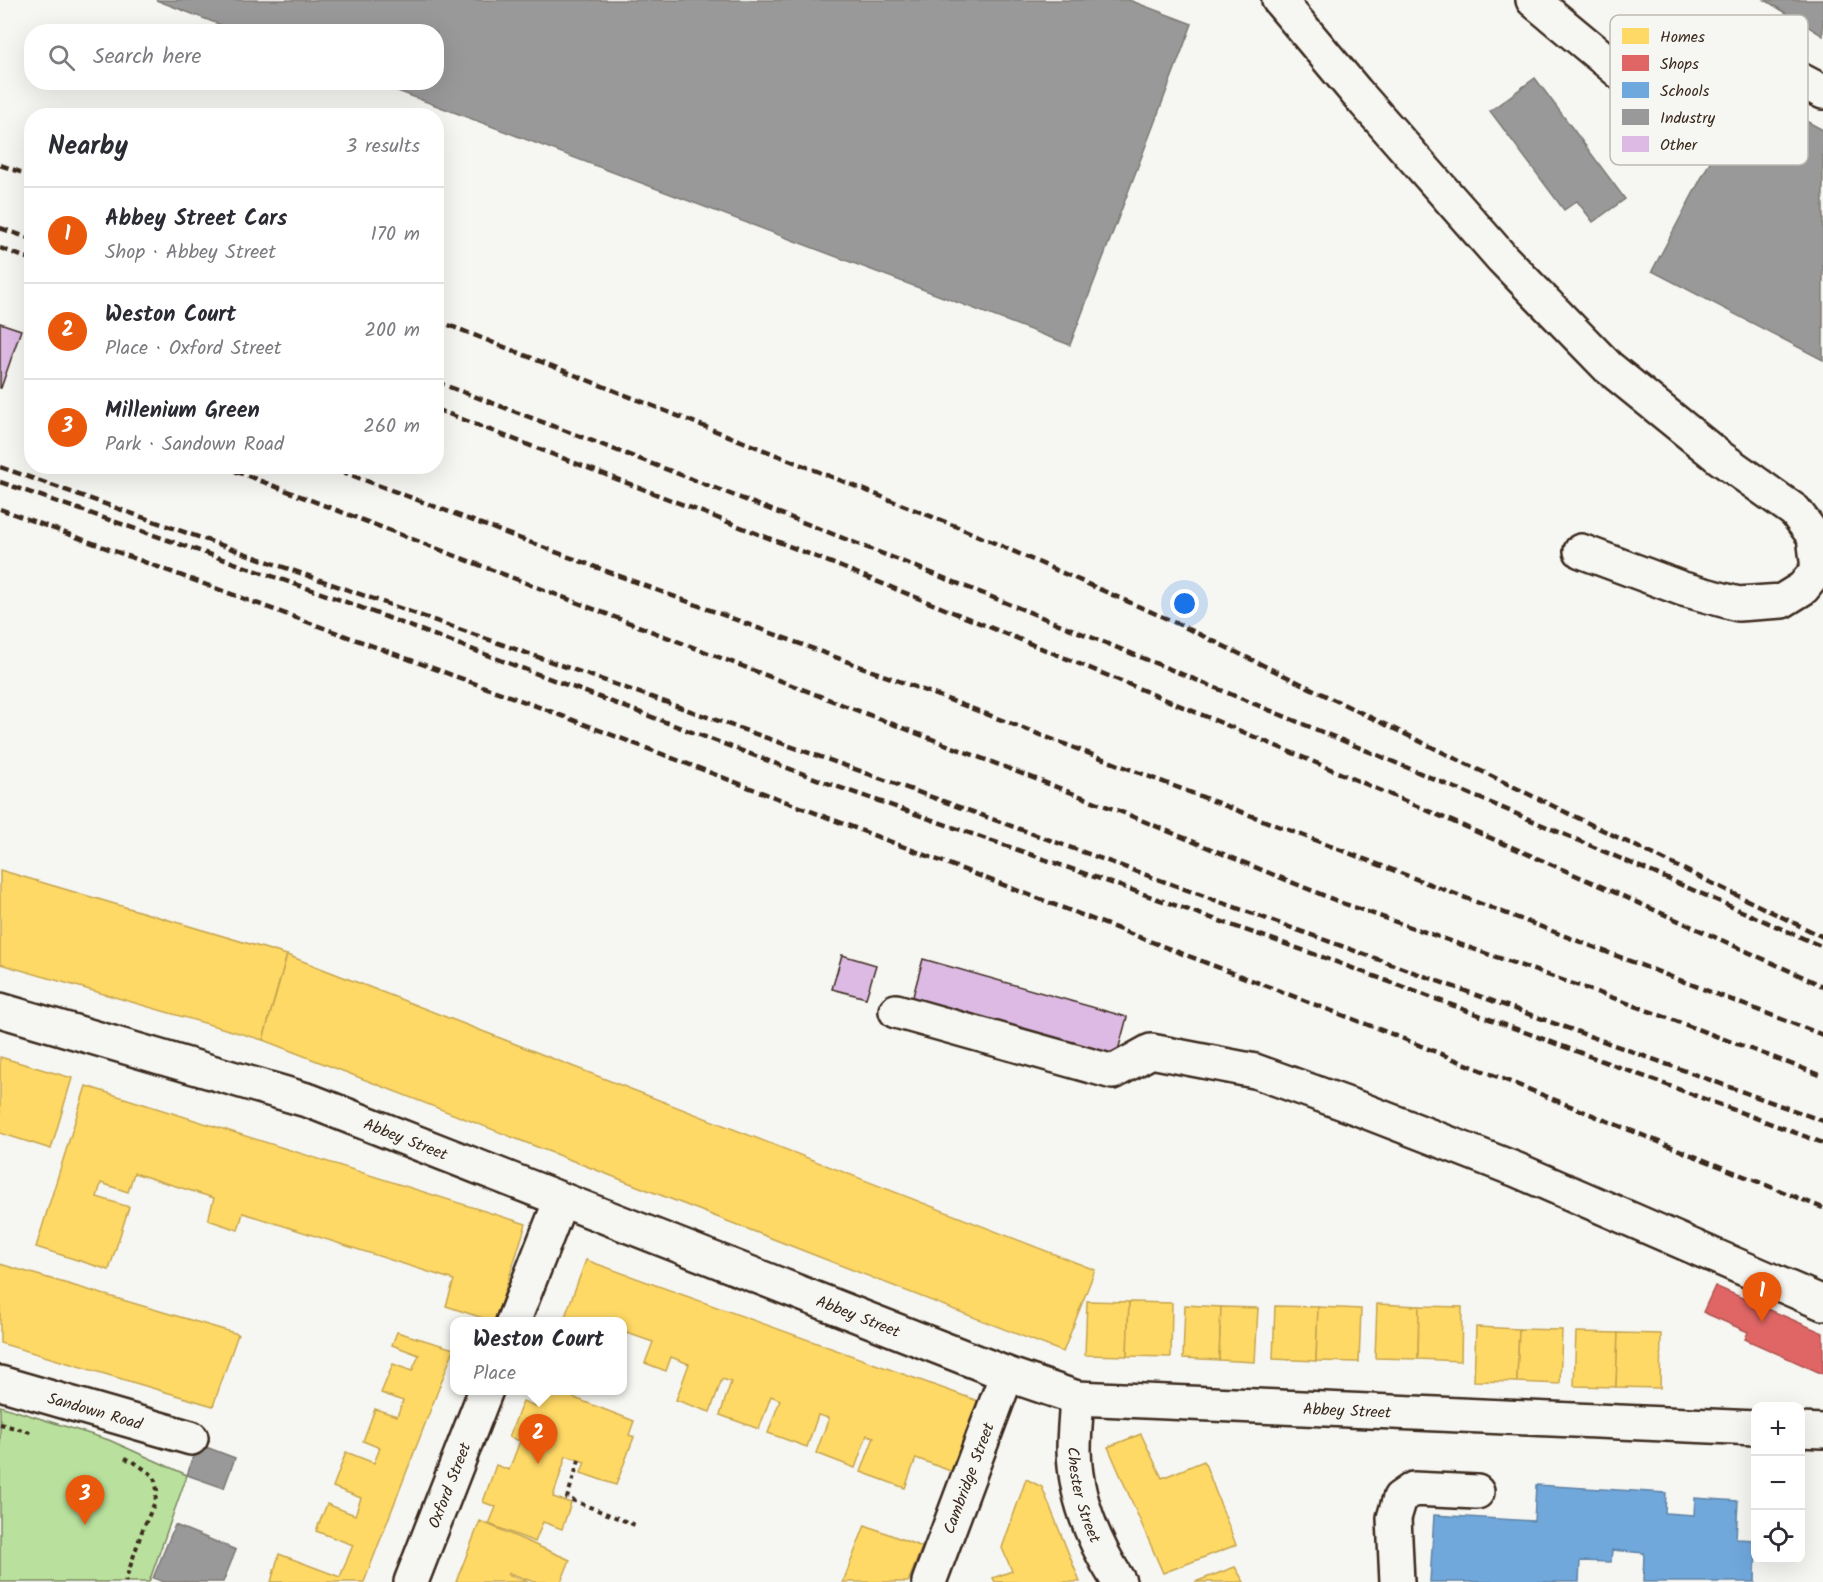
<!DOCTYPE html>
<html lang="en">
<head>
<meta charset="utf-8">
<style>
  :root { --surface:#fff; --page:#f2f2f3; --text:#2b2b33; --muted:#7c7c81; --line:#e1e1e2; --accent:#ea580c }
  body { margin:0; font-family:Kalam,sans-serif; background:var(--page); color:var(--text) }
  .controls { position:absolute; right:18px; bottom:18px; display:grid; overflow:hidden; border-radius:12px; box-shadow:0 6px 24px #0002 }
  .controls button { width:54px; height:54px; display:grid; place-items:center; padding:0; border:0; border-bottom:2px solid var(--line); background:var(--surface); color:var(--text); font:30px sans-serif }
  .you { position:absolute; left:1185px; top:604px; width:21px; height:21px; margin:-15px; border:4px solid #fff; border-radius:50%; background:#1a73e8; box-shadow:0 0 0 9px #1a73e833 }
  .badge { display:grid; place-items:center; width:39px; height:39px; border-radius:50%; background:var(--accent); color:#fff; font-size:20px; font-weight:700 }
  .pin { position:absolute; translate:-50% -50px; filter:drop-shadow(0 2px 3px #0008) }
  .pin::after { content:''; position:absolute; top:32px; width:21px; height:18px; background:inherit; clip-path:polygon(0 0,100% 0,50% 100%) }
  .popup { position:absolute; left:450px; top:1317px; width:177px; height:78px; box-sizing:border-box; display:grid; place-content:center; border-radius:12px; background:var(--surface); filter:drop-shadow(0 2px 4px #0005); font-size:20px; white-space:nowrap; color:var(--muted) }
  .popup b { font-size:22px; color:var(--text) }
  .popup::after { content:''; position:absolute; left:50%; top:100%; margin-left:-12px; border:12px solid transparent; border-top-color:var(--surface) }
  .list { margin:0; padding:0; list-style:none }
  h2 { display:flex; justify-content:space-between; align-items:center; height:78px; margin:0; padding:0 24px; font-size:26px }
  h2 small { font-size:20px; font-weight:400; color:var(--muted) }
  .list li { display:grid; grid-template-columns:39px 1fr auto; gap:18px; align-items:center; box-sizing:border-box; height:96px; padding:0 24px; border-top:2px solid var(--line) }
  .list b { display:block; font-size:22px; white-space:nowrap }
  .list p { margin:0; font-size:20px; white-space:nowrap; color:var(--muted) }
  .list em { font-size:20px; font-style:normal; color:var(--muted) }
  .icon { flex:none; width:33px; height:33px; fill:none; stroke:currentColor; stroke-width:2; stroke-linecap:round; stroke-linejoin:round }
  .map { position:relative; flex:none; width:1823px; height:1582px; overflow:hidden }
  .search { position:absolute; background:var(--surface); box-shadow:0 6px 24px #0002; left:24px; top:24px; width:420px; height:66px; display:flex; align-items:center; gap:15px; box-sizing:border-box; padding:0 21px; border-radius:24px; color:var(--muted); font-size:22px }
  .panel { position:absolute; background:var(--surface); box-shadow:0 6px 24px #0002; left:24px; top:108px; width:420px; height:366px; border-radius:24px }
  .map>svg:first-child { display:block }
  .green { fill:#b9e19d; stroke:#7a865e; stroke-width:1.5 }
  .homes { fill:#ffd966; stroke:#c4a450; stroke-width:1.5 }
  .shops { fill:#e06666; stroke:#ae5450; stroke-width:1.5 }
  .schools { fill:#6fa8dc; stroke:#5f82a3; stroke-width:1.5 }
  .industry { fill:#999; stroke:#7d7874; stroke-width:1.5 }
  .building { fill:#ddbae4; stroke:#3b2a1e; stroke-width:1.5 }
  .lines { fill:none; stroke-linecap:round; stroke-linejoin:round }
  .minor-casing { stroke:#3b2a1e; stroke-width:38 }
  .path { stroke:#3b2a1e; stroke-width:4; stroke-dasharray:4.5 4.5; stroke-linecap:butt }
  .minor { stroke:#f6f6f2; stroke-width:33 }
  .rail { stroke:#3b2a1e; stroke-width:4.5; stroke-dasharray:9 4.5; stroke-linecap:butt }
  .labels { text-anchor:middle; stroke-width:6; stroke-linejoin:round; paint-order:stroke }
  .street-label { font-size:16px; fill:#3b2a1e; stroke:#f6f6f2 }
  .key { fill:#f6f6f2; stroke:#beb9b2; stroke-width:1.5 }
  .key-label { font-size:16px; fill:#3b2a1e }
</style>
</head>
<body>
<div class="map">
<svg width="1823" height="1582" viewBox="0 0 1823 1582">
  <rect width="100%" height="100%" fill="#f6f6f2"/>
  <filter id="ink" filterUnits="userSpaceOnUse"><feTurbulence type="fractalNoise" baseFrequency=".0167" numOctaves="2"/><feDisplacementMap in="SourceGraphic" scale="12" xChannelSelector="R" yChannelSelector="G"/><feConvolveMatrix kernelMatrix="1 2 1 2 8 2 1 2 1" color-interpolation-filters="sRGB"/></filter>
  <g filter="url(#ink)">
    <path class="green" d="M0,1406l109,34 78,35 -38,107h-149z"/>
    <g class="homes">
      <path d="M0,870l287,85 -24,85 -263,-76z"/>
      <path d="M287,955l808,315 -32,82 -800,-312z"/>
      <path d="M0,1057l72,21 -21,71 -51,-16z"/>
      <path d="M86,1086l440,138 -31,98 -49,-16 8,-26 -211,-67 -5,17 -30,-10 6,-22 -80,-25 -6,19 -27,-9 -4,14 32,10 -20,63 -73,-23z"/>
      <path d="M586,1260l392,141 -25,71 -37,-14 -11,30 -44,-16 13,-35 -7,-2 -12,33 -39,-15 13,-35 -11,-3 -11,32 -39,-14 12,-33 -9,-4 -12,33 -39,-14 11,-33 -9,-3 -12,33 -34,-12 13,-36 -18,-7 -5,14 -21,-8 8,-21 -26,-9 -5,11v-22h-59z"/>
      <path d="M0,1264l238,70 -25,72 -213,-63z"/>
      <path d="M1087,1301l42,1 -2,54 -42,-1z"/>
      <path d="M1129,1302l43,1 -1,54 -44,-1z"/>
      <path d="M1377,1304l42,2 -1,53 -43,-1z"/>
      <path d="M1185,1305l36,2 -2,53 -36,-2z"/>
      <path d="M1275,1306l43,1 -2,54 -43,-2z"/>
      <path d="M1419,1306l43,1 -1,54 -43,-2z"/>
      <path d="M1221,1307l37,1 -3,54 -36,-2z"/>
      <path d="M1318,1307l43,2 -2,53 -43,-1z"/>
      <path d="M1476,1327l43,2 -2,53 -43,-1z"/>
      <path d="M1519,1329l43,1 -2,54 -43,-2z"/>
      <path d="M397,1332l57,17 -90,233h-93l8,-28 61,23 13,-32 -37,-14 11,-27 28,11 6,-17 -28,-11 13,-35 28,11 6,-15 -17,-7 12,-32 22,7 6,-15 -22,-8 12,-29 19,7 7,-16 -27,-10z"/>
      <path d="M1576,1332l42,1 -2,54 -42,-1z"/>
      <path d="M1618,1333l43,1 -1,54 -44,-1z"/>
      <path d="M541,1390h13l80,31 -5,14 5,2 -18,48 -35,-12 4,-11 -19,-6 -13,41 18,6 -9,26 -19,-7 -8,20 -46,-18 7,-17 -13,-5 13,-37 13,5 11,-29 -11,-4 14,-36 12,5z"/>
      <path d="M1141,1434l21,44 42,-17 32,84 -73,28 -55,-126z"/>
      <path d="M1026,1479l16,8 38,95h-85l-2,-4 19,-7 -10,-23z"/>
      <path d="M480,1521l90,39 -9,22h-27l-25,-9 -1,2 20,7h-72z"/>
      <path d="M865,1525l57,22 -14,35h-65z"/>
      <path d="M1235,1567l9,15h-49z"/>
    </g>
    <path class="shops" d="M1715,1286l108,47v41l-78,-35 3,-7 -45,-20z"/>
    <path class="schools" d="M1536,1485l130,8 -1,20 29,2 1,-17 43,3 -2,38 20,1 -1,42h-112l1,-29 -32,-3 -1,12 -31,-1 -1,21h-149l4,-67 100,6z"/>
    <g class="industry">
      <path d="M156,0h973l63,24 -122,321 -696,-263h62v-50h-197z"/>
      <path d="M1765,0h58v36z"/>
      <path d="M1535,78l90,121 -32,23 -16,-21 -13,9 -74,-99z"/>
      <path d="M1748,90l75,40v230l-171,-89z"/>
      <path d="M198,1444l37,14 -11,30 -37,-13z"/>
      <path d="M175,1525l61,25 -13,32h-59l-11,-4z"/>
    </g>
    <g class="building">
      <path d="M0,323l21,7 -20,58h-1z"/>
      <path d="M842,955l34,10 -10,33 -34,-9z"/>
      <path d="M923,959l204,58 -11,41 -204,-58z"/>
    </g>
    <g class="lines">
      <g class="minor-casing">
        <g id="minor">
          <path d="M1279,0l77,92 146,166 106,109 111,90 76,54 19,25 4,33 -15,19 -21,13 -44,3 -55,-15 -102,-38"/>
          <path d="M1533,0l129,107 62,-67 99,52"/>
          <path id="s1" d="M0,1010l310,91 697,273 70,24 679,30"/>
          <path d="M896,1011l217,61 38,-21 104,20 105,38 157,61 306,133"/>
          <path d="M513,1322l48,-122"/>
          <path id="s2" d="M0,1383l191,55"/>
          <path id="s3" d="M1077,1398c-1,17 -3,35 -3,52 1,47 20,93 45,132"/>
          <path d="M1800,1430l23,1"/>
          <path id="s4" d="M411,1582l75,-192"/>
          <path id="s5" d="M929,1582l78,-208"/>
          <path d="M1397,1582l-3,-64 6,-20 13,-9 64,3"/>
        </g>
      </g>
      <g class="path">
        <path d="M0,1424l34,9"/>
        <path d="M125,1458l9,4 20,14 3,14 -2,12 -13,29 -17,51"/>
        <path d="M579,1460l-12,38 68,27"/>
      </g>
      <use href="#minor" class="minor"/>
      <g class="rail">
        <path d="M0,165l32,11"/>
        <path d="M0,228l32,11"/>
        <path d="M0,248l32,12"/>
        <path d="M436,320l522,207 214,94 651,316"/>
        <path d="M436,382c468,175 930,363 1387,565"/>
        <path d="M436,409c153,60 306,117 457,179 313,126 623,258 930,398"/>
        <path d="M222,466l902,347 218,90 280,98 201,75"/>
        <path d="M327,466l633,238 863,331"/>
        <path d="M0,467l838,296 985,358"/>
        <path d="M0,482l338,117 492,185 498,175 495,184"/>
        <path d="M0,509l547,201 837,321 439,177"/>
      </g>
    </g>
  </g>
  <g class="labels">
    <g class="street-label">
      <text dy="6" stroke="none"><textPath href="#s1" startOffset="426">Abbey Street</textPath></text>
      <text dy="6" stroke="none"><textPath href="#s1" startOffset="912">Abbey Street</textPath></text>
      <text dy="6" stroke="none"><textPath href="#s1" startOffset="1416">Abbey Street</textPath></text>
      <text dy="6" stroke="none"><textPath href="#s2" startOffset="99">Sandown Road</textPath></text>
      <text dy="6" stroke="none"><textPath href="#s5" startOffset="111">Cambridge Street</textPath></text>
      <text dy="6" stroke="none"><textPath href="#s4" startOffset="104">Oxford Street</textPath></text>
      <text dy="6" stroke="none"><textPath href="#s3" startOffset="98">Chester Street</textPath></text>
    </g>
  </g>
  <rect x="1610" y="15" width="198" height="150" rx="9" class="key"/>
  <rect x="1622" y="28" width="27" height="16" fill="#ffd966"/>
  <rect x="1622" y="55" width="27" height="16" fill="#e06666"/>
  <rect x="1622" y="82" width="27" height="16" fill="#6fa8dc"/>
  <rect x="1622" y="109" width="27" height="16" fill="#999"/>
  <rect x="1622" y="136" width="27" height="16" fill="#ddbae4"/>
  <g class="key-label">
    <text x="1660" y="42">Homes</text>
    <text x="1660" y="69">Shops</text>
    <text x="1660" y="96">Schools</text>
    <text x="1660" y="123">Industry</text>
    <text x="1660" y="150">Other</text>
  </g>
</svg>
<div class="controls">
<button>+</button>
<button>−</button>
<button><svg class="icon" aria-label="locate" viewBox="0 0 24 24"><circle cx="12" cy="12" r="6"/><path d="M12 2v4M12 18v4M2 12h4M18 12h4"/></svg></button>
</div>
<div class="you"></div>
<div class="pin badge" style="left:1762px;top:1322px">1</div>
<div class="pin badge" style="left:538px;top:1464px">2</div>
<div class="popup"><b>Weston Court</b>Place</div>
<div class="pin badge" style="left:85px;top:1525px">3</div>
<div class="search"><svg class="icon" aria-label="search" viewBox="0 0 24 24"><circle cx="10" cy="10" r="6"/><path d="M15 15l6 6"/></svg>Search here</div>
<section class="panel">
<h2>Nearby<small>3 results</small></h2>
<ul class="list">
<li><span class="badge">1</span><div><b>Abbey Street Cars</b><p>Shop · Abbey Street</p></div><em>170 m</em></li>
<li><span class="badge">2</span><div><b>Weston Court</b><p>Place · Oxford Street</p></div><em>200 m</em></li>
<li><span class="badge">3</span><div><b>Millenium Green</b><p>Park · Sandown Road</p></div><em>260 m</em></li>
</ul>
</section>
</div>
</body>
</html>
